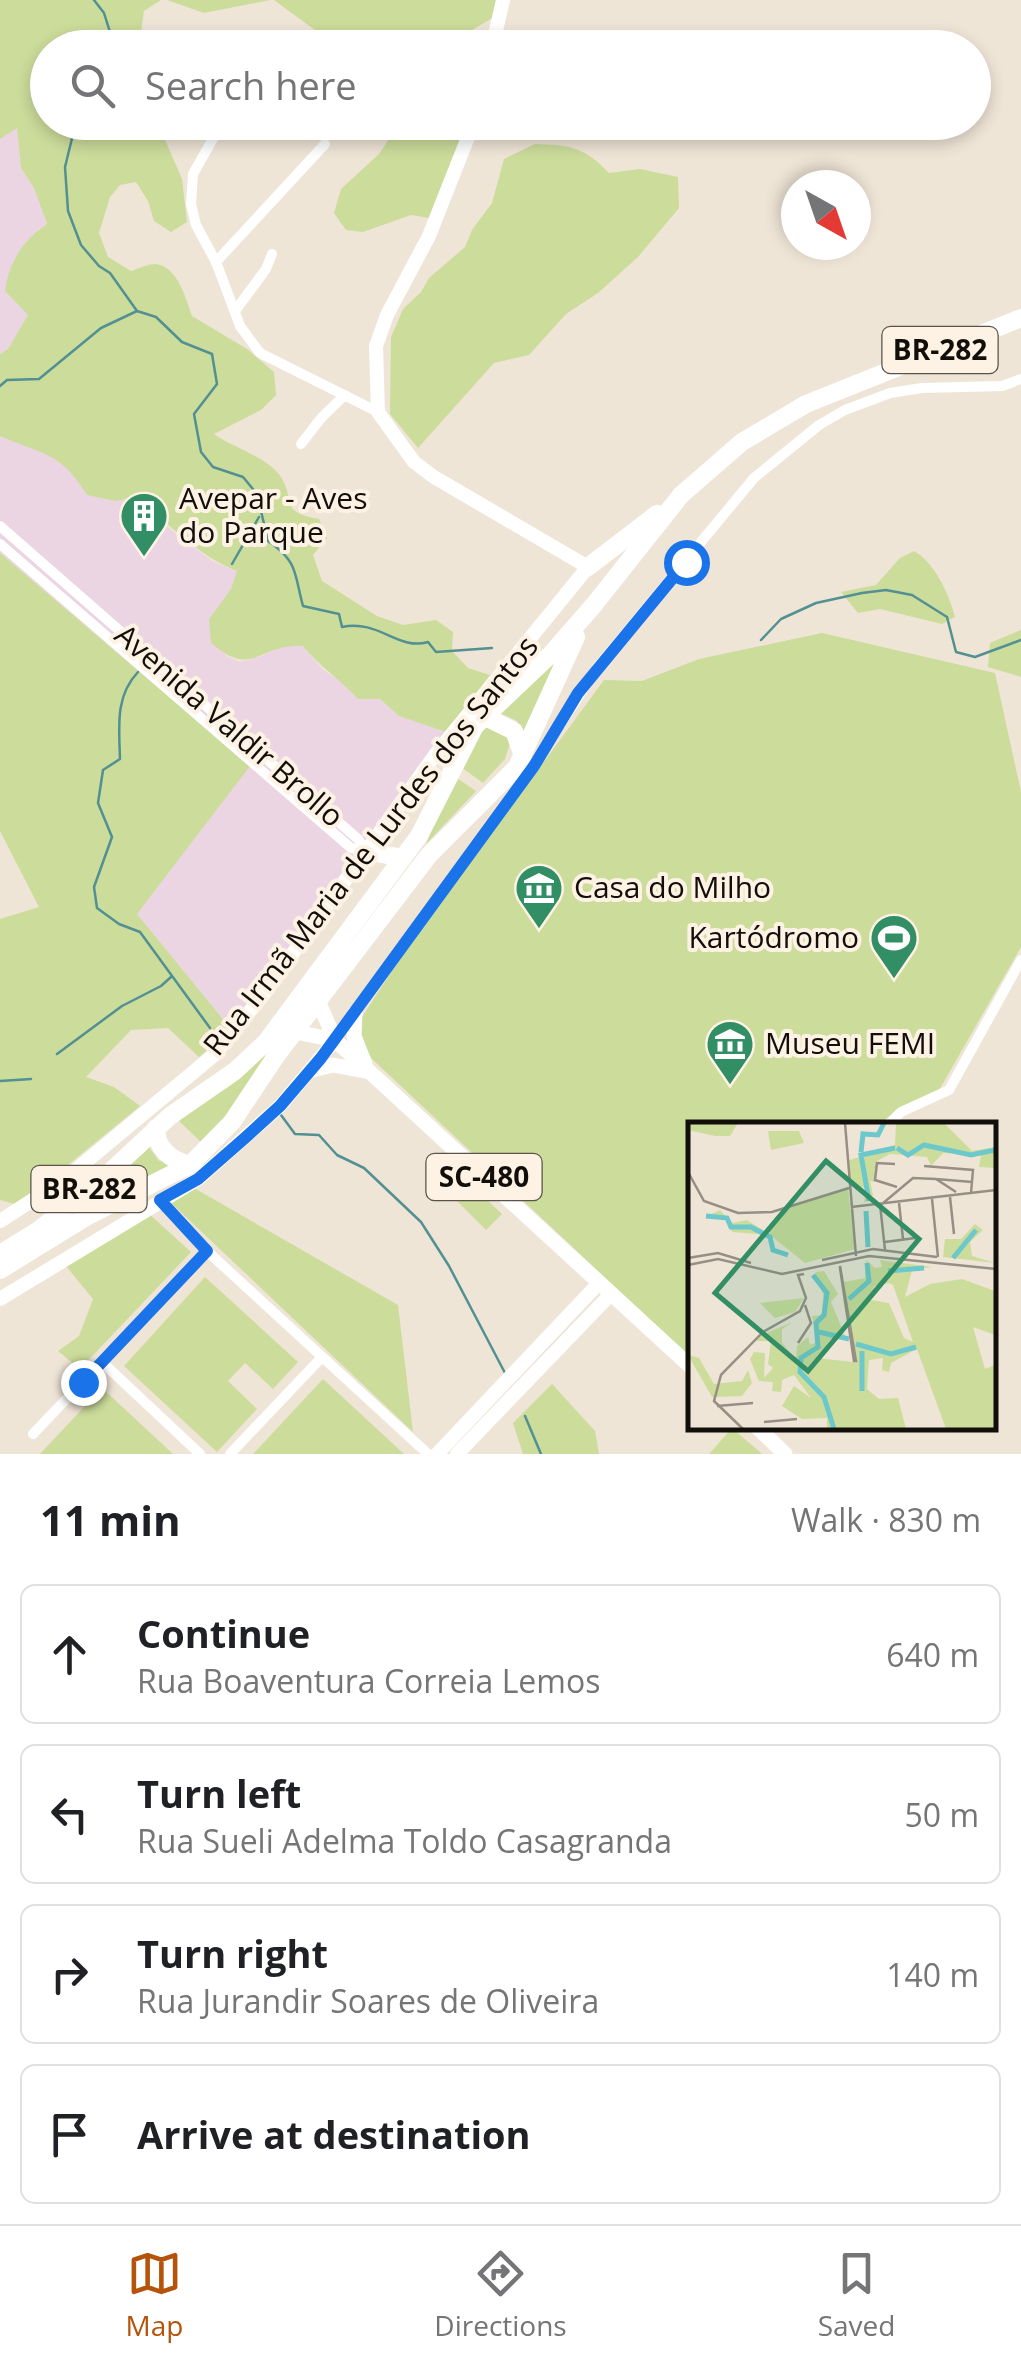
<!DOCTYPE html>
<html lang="en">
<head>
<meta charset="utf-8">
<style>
  :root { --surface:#fff; --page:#f2f2f2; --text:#202124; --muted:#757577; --line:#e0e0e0; --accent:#b45309 }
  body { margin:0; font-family:"Open Sans",sans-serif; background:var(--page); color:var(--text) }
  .compass { position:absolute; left:781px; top:170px; width:90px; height:90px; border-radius:50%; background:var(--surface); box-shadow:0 5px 15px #0003; rotate:140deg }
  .stop { position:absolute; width:30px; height:30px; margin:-22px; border:8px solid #1a73e8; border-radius:50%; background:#fff }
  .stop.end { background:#1a73e8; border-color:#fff; box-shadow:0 2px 10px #0008 }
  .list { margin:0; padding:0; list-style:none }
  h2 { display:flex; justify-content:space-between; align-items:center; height:130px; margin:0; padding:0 40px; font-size:42px }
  h2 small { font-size:32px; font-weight:400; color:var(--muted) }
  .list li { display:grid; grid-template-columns:65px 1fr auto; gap:30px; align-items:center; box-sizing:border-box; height:140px; margin:0 20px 20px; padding:0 20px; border:2px solid var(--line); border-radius:15px }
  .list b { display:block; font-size:38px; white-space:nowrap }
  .list p { margin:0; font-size:32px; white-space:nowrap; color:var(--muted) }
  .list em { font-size:32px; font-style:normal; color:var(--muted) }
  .icon { flex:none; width:55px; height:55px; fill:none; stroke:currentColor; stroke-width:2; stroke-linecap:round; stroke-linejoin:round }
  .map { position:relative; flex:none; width:1021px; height:1454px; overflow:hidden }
  .search { position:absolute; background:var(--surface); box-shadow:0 5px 15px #0003; left:30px; right:30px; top:30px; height:110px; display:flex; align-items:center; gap:25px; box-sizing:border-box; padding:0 35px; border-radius:55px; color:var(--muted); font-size:38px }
  .sheet { height:770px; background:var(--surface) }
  nav { display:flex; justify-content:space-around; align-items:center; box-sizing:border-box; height:140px; border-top:2px solid var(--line); background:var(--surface); font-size:28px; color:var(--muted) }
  nav a { display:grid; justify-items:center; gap:5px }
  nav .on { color:var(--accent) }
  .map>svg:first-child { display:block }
  .industrial { fill:#ecd5e2 }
  .green { fill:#ccdc9b }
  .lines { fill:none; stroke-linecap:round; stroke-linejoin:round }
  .stream { stroke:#529092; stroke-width:2.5 }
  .street { stroke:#fff; stroke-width:10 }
  .secondary { stroke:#fff; stroke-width:14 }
  .primary { stroke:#fff; stroke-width:15 }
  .highway { stroke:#fff; stroke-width:18 }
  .route { stroke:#1a73e8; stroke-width:12 }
  .labels { text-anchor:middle; stroke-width:8; stroke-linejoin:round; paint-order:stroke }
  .shield { fill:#fdf2e4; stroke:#58534b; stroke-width:2.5 }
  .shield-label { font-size:28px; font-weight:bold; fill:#120f0a }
  .poi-label { font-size:30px; fill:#120f0a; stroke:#fdf2e4; text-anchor:start }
  .street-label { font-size:30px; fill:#120f0a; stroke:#fdf2e4 }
  .inset-river { fill:none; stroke:#6dc8cc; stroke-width:5 }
  .inset-road { fill:none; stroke:#978f85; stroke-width:2.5 }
  .view { fill:#328e65; fill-opacity:0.15; stroke:#328e65; stroke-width:5 }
  .inset-edge { fill:none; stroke:#120f0a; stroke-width:5 }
</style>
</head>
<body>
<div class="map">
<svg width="1021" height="1454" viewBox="0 0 1021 1454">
  <rect width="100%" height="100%" fill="#efe5d7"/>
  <g class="industrial">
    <path d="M17,127l4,41 13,20 13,37 -42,66 23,24 -20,34 -8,5v-215z"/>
    <path d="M0,436l52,20 20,14 15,25 28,6 20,-5 43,40 36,26 23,9 -6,18 -22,30 17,37 14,6 22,-6 20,-11 21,1 20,24 22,14 11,13 24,2 19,17 47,16 -215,297 -94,-115 113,-149 -250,-212z"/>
  </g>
  <g class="green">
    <path d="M0,0h161l-17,11 -3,21 13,15 -106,1v74l127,1 -13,10 20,46 5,43 -16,10 -17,-11 -6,-20 -12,-19 -16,3 -10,12 -11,36 9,24 23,14c6,-2 17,-7 24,-7 23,2 31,35 37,52l55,33 27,23 2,23 -15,15 -47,24c19,14 54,23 67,43 15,25 -2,35 38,42l8,19 -14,17 9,26 55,35 26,9 33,-5 17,12 -1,19 16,17 22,7 -44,57 -47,-16 -19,-17h-22c-17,-19 -38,-32 -55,-53 -45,-3 -49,34 -92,-3l-2,-24 22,-30 6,-18c-41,-16 -68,-48 -102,-74l-20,4 -28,-6c-26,-43 -44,-40 -87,-59v-82l8,-5 20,-34 -23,-24c4,-29 18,-51 42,-67l-13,-36 -13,-20 -4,-40 -17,11z"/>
    <path d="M167,0h103l-66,13z"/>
    <path d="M274,0h228l-3,14 -32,19 -6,15 -132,-1 -6,-11z"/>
    <path d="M391,123h87l-42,96 -25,-4 -48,17 -17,-2 -12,-17 7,-24 38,-35 16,-24z"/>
    <path d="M535,144c36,1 49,3 74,29l31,-4 38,8 1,31 -41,49 -40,36 -32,21 -37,41 -35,8 -76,85 -28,-34 1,-77 12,-28 18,-17 8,-14 36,-31 7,-17 20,-27 12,-44z"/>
    <path d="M914,551c21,12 35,43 41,66l-13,7 -62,-15 -22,4 -17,-21 35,-7 24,-27z"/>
    <path d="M0,553l250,213 -113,148 94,115 -32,28 -31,-29 -37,2 -45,47 28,10 26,19 -121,99 -19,-5v-281l39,-12 -39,-76z"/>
    <path d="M1021,630v47l-33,-10 2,-24z"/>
    <path d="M822,633l173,40 26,119v155l-83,145 -43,19 -15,13h-189v234l-319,-299 -11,-20 1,-22 41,-63 201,-274 38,1 57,-22z"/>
    <path d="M564,645l-36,79 -6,11 -5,-14 -21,-10z"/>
    <path d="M491,726l20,14 -6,19 -22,24 -25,-18 24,-36z"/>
    <path d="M452,775l24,16 -50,53z"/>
    <path d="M271,1047l-28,46 -39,52 -27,-26 54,-34z"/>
    <path d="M149,1147l9,13 15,7 -100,45z"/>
    <path d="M469,1183l33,31 -16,16 -32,-32z"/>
    <path d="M194,1188l204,117 15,127 -245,-232z"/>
    <path d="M148,1213l43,39 -111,117 -22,-18 21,-15 14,-37 -27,-33z"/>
    <path d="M205,1277l93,85 -25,27 -28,-26 -17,18 29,28 -40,43 -93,-86z"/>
    <path d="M323,1379l81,75h-151z"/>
    <path d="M552,1384l43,47 4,23h-76l-10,-31z"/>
    <path d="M102,1388l71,66h-133z"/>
    <path d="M732,1428l30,26h-53z"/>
  </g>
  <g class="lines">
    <g class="stream">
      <path d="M94,0l10,13 11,35"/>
      <path d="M76,122l-11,45 3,44 13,34 18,21 11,7 27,38 19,6 26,25 30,12 5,30 -23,30 7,38 12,15 30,10 14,17 11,47c31,21 26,33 35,65l36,8 3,13c37,-8 56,24 86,15l8,10 56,-4"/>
      <path d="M0,386l7,-6 32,-1 62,-51 36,-17"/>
      <path d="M232,564l27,-47"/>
      <path d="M761,640l20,-21 35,-16 46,-10 24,-3 26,5 35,22 9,35 19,5 46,-17"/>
      <path d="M138,672c-23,24 -19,55 -18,87l-17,11 -5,33 14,34 -18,50 3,21 22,16 21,8 70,96"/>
      <path d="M57,1054l65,-48 39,-20 10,-9"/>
      <path d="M0,1081l31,-2"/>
      <path d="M281,1115l14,19 24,1 18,20 27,13 57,54 28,44 56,107"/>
      <path d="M525,1416l16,38"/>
    </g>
    <g class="street">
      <path d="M219,128l-26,46 -2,30 5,21 20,37 24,64 20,27 118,59"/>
      <path d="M216,262l109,-118"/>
      <path d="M235,311l31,-42 6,-15"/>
      <path d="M301,444l21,-27 23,-22"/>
      <path d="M0,526l358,313 8,12 -15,-3 -351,-304"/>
      <path d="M335,1040l199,-275 65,-100 155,-187 65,-53 26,-15 45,-17 32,-5 80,-2 19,-7"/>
      <path d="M889,1124l12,-12 48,-22 72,-130"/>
      <path d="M160,1200l47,51 221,203"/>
      <path d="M102,1362l98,92"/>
      <path d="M33,1434l174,-183"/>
      <path d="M230,1454l92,-97"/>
    </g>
    <g class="secondary">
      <path d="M492,48l11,-48"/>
      <path d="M0,1221l65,-42 149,-124 49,-60 172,-240 153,-188 -154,-90 -20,-15 -36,-50 -2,-66 11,-31 42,-79 45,-114"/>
      <path d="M0,1299l198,-120 82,-73 55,-66"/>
      <path d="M437,1454l162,-171"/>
      <path d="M457,1454l154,-160"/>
    </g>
    <g class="primary">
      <path d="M319,1003l16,37 356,327"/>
      <path d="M355,1013l-1,23 11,28"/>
      <path d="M296,1032l39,8"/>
      <path d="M312,1070l21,-5 32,6"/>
      <path d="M756,1426l29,28"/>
    </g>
    <g class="highway">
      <path d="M588,567l69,-53"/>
      <path d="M483,716l31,15 9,24"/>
      <path d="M366,851l37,7"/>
      <path d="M156,1128c0,21 15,32 34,37"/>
      <path d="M0,1254l39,-24 72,-59 59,-55 65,-45 31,-29 153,-206 56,-110 76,-72 42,-48 88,-111 61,-53 64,-38 215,-86"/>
      <path d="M0,1270l86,-53 104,-52 42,-43 44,-66 153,-201 88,-88 59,-130"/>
    </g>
  </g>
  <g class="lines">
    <path class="route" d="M83,1382l124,-131 -47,-51 38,-21 48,-42 34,-31 41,-48 213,-292 44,-73 108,-131"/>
  </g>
  <defs>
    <g id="building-pin" transform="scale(2.5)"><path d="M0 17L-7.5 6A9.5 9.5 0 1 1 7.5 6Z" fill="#328e65" stroke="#fdf2e4"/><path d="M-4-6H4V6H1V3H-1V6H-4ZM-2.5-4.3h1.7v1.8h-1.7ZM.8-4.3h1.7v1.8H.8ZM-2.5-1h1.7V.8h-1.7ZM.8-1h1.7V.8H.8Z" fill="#fff"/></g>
    <g id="museum-pin" transform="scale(2.5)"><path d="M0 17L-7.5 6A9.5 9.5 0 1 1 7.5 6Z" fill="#328e65" stroke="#fdf2e4"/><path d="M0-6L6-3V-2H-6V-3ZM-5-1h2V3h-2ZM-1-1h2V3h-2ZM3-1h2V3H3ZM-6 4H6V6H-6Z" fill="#fff"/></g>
    <g id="stadium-pin" transform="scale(2.5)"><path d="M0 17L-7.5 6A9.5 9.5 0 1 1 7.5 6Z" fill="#328e65" stroke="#fdf2e4"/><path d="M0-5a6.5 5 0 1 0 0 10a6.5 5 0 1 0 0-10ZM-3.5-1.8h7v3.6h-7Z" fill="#fff"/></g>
  </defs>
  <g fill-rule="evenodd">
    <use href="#building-pin" x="144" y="516"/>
    <use href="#museum-pin" x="539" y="888"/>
    <use href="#stadium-pin" x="894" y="938"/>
    <use href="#museum-pin" x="730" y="1044"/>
  </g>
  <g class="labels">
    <g class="shield">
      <rect x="882.5" y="327" width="115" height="46" rx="8"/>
      <rect x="426.5" y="1154" width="115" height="46" rx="8"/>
      <rect x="31.5" y="1166" width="115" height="46" rx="8"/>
    </g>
    <g class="shield-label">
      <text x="940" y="360">BR-282</text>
      <text x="484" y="1187">SC-480</text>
      <text x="89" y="1199">BR-282</text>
    </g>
    <g class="poi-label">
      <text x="179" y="509">Avepar - Aves<tspan x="179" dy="34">do Parque</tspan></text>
      <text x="574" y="898">Casa do Milho</text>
      <text x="859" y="948" text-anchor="end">Kartódromo</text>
      <text x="765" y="1054">Museu FEMI</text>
    </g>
    <g class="street-label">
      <text transform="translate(229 726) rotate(41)" y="10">Avenida Valdir Brollo</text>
      <text transform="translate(371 846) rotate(-52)" y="10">Rua Irmã Maria de Lurdes dos Santos</text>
    </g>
  </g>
  <g transform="translate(688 1122)">
    <rect width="308" height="308" fill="#efe5d7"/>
    <path d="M0,1h50l-8,13h-15l-27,-6zM208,1h48l28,28 23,-4v21l-16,-1 2,-12 -38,-2 -12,13 -4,-9 -37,-3 -13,7 -2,21 -5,-1 3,14 -9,8 2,-15 -15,-3 -4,-24 48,-16zM80,9h31l5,12 -33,7zM160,67l7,60 -50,14 -35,-28 -38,-3 -5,-12 -20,-4 13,-6 12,13 15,-3 22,14 13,-25zM287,102l8,6 -13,12 2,14 23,7 -52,-6 2,-18h16zM178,138l9,8 7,-1 -2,-7 52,7 -20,3 -7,27 25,-13 32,-5 33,12v44l-22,-8 12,42 10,-4v64h-49l-29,-80 -26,14 -2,9 -7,-2 1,-12 -14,2 -2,29 12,10 19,-1 8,31h-79v-11l-25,1 -20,-13 12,-20 17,12 -17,-23 -12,5 -1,12 -9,-1 1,-9 -14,-1 -9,-22 4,-7 11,1 -1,25 9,-10 -5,-4 3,-23h-15l3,-5 34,-14 -11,7v14l14,16 1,-13 11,-9 2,8 7,-3 -5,-26 10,-1 1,-21 -8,-22 9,-1 14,23 -7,8 14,34 -15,4 -13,18 36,4 -9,-80 21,-4zM201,161l4,2 20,57 -9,-4 -15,-35 -18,-3 3,-14zM116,176l-9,14 -20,6 -15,-15zM0,233l11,3 15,26 28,-3 6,-11 4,13 -10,13 -30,1z" fill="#ccdc9b" fill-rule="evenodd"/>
    <path class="inset-river" d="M209,26l11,7 16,-10 47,10 24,-5M173,30l2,-18 15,1 6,-12M181,79l-8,-46 34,-7M178,89l2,36M18,94l21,2 4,9h20l19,10 3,13 15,5M265,136l23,-28M200,149l36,-3M125,153l14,18 -3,22 -8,8 2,24 -17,11 -1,14 24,25 10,32M161,177l20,-18 -2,-18M131,210l30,7M168,222l35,10 25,-7M174,229v40"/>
    <path class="inset-road" d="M157,1l11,133M207,42l-18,-1 -2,17 22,7M236,44l49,4 -2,23M0,50l16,29 34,12 34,-1 77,-24M248,57l36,3M262,75l4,37M244,77l6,58M211,81l4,36M192,82l5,46M194,82l31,-26 23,1 20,13M163,85l145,-17M197,120l30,-4M0,136l30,-5 33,10M134,138l51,-11 64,8M0,143l30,-6 64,15 87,-18 127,13M152,144l16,95h-2l-14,-93zM110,221l13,-20 -6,-18M29,284l36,-3M76,300l33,-3M55,307l-29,-28 7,-26 42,-43 37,-21 6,-13 -8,-23 6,-1"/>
    <path class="view" d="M138,39l93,78 -111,132 -93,-78z"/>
    <rect width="308" height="308" class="inset-edge"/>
  </g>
</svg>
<svg class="compass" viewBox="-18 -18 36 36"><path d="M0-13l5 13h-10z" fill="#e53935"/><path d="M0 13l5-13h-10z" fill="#757577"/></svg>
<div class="stop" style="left:686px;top:562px"></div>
<div class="stop end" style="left:83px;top:1382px"></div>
<div class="search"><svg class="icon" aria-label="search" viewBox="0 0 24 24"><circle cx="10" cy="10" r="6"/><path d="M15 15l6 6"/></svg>Search here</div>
</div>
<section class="sheet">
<h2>11 min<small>Walk · 830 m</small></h2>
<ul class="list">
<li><svg class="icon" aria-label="ahead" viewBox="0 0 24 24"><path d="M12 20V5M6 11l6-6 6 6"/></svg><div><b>Continue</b><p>Rua Boaventura Correia Lemos</p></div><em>640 m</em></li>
<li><svg class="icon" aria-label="left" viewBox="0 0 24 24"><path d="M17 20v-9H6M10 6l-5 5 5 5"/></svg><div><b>Turn left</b><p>Rua Sueli Adelma Toldo Casagranda</p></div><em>50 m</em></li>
<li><svg class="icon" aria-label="right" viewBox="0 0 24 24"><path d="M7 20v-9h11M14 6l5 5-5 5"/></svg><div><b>Turn right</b><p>Rua Jurandir Soares de Oliveira</p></div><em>140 m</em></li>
<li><svg class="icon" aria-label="arrive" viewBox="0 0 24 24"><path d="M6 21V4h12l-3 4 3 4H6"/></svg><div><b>Arrive at destination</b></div></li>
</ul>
</section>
<nav>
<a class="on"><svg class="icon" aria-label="map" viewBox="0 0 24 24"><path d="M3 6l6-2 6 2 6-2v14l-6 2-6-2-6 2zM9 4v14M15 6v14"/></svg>Map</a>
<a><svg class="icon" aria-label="directions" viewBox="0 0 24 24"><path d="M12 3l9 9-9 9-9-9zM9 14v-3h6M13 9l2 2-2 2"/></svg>Directions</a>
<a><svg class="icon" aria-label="saved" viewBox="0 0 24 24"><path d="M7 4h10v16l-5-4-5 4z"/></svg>Saved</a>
</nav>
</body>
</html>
